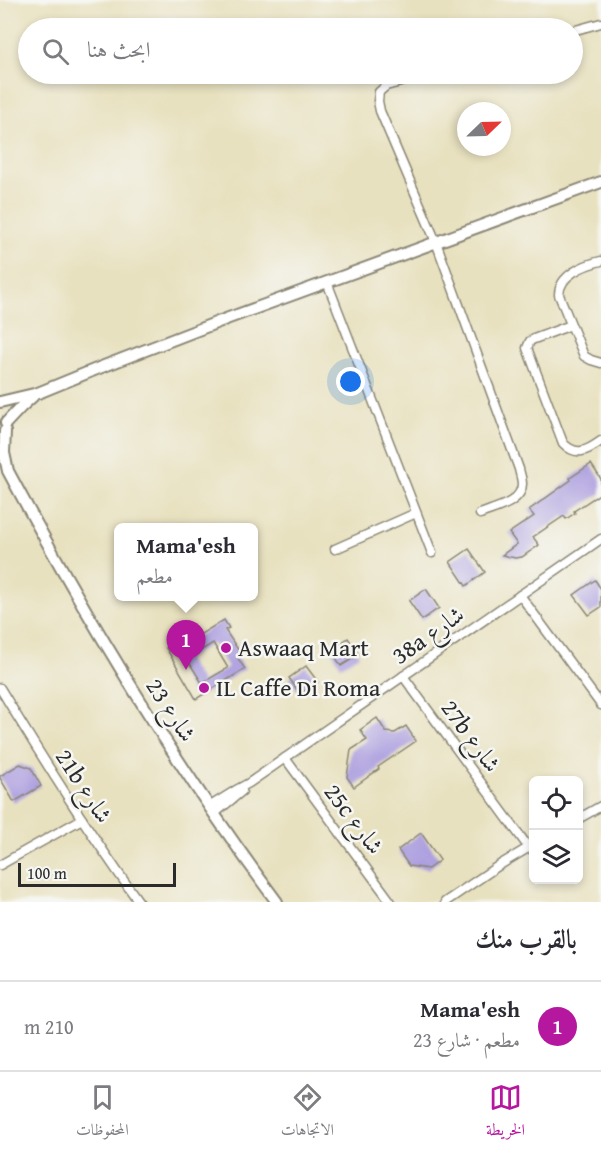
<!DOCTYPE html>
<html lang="ar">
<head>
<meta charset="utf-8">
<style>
  :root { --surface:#fff; --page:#f2f2f3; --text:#2b2b33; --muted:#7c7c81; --line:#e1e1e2; --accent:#b5179e }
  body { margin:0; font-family:"Gentium Book Plus",Amiri,serif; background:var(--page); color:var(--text); direction:rtl }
  .controls { position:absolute; right:18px; bottom:18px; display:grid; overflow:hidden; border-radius:9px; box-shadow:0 3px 9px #0003 }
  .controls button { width:54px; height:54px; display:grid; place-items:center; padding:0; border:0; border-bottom:2px solid var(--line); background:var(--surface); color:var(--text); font:30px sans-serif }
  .compass { position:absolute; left:457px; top:102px; width:54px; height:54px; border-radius:50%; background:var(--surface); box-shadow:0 3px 9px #0003; rotate:67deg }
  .scale { position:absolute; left:18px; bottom:15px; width:158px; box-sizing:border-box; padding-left:6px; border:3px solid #2b2b2b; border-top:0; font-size:16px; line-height:21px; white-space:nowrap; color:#2b2b2b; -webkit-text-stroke:4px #f6f6f2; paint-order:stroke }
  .you { position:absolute; left:351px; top:382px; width:21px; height:21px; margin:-15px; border:4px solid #fff; border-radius:50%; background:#1a73e8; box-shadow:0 0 0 9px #1a73e833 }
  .badge { display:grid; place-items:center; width:39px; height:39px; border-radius:50%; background:var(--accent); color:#fff; font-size:20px; font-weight:700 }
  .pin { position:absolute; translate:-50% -50px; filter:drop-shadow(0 2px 3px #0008) }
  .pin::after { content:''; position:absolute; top:32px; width:21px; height:18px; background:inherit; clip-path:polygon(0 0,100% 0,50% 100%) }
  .popup { position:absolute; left:114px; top:523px; width:144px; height:78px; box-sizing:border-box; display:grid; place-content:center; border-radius:9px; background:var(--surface); filter:drop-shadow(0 2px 4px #0005); font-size:20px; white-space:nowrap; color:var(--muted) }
  .popup b { font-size:22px; color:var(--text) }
  .popup::after { content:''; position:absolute; left:50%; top:100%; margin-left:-12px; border:12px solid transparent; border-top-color:var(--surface) }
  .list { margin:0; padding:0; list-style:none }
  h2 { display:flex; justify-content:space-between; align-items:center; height:78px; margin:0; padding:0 24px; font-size:26px }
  h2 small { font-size:20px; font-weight:400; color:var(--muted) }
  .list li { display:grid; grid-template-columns:39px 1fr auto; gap:18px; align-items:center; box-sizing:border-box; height:90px; padding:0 24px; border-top:2px solid var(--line) }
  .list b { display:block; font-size:22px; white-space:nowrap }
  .list p { margin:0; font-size:20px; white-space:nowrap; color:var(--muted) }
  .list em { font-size:20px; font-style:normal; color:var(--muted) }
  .icon { flex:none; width:33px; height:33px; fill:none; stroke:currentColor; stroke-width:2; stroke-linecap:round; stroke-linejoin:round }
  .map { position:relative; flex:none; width:601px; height:902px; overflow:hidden; direction:ltr }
  .search { position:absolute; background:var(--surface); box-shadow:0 3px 9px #0003; left:18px; right:18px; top:18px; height:66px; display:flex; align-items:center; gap:15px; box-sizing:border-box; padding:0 21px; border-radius:33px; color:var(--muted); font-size:22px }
  .sheet { height:168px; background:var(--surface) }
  nav { display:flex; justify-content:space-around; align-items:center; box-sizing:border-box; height:84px; border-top:2px solid var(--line); background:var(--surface); font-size:16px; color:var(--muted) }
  nav a { display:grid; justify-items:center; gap:3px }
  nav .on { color:var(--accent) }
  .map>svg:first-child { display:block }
  .building { fill:#ac9edf; fill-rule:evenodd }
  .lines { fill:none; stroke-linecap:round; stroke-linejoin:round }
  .minor-casing { stroke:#8a8675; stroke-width:11 }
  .tertiary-casing { stroke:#8a8675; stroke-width:14 }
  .minor { stroke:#fff; stroke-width:8 }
  .tertiary { stroke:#fff; stroke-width:10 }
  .poi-dot { fill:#b5179e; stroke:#f6f6f2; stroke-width:2 }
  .labels { text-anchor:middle; stroke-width:5; stroke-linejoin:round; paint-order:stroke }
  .street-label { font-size:24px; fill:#2b2b2b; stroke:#f6f6f2 }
  .poi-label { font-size:24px; fill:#2b2b2b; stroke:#f6f6f2; text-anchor:start }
</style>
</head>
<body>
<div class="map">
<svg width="601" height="902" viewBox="0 0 601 902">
  <rect width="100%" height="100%" fill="#f6f6f2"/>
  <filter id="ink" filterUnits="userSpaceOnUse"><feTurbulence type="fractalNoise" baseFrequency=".0167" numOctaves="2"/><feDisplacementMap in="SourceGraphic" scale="12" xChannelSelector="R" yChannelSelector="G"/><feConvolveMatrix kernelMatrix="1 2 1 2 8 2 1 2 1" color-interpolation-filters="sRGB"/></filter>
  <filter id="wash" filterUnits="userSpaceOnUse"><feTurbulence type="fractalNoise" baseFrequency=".008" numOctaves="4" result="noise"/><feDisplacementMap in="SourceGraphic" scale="24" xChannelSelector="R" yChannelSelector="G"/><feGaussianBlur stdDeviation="1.35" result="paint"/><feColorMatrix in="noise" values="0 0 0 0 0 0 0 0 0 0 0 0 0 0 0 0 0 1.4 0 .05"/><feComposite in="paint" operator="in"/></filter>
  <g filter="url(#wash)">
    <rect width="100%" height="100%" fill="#e8e1bf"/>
    <g id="blocks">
      <g class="building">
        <path d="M591,464l10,15v14l-27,18 1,2 -9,6 -2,-3 -31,21 6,8 -17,12 -7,1 -13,-3 15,-11 -8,-11 25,-17 -5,-6 42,-30 -1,-2z"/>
        <path d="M469,549l16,23 -19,14 -16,-24z"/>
        <path d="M595,580l6,9v18l-12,8 -15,-20z"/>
        <path d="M426,589l13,19 -17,12 -13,-19z"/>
        <path d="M224,620l5,8 -4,2 16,24 -4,3 8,12 -49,30 -30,-51 27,-16 3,5zM213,643l15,25 -26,15 -15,-24z"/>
        <path d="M348,638l11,17 -18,11 -10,-16z"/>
        <path d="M306,666l12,16 -18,12 -11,-16z"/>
        <path d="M377,718l9,14 9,1 11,-7 10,15 -38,26 1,2 -25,18 -7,-10 4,-27 16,-10 -7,-10z"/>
        <path d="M20,764l11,4 10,18 -27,16 -14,-24v-2z"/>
        <path d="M421,833l19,27 -12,9 -19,-3 -11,-16z"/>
      </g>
    </g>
  </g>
  <g filter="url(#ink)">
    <use href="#blocks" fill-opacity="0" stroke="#8a8675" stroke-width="1.5"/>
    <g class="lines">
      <g class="minor-casing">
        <g id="minor">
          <path d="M572,31l29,-8"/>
          <path d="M430,74l-44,12 -7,6 -1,9 2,10 56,131 83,227c1,5 3,10 3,15 0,19 -28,24 -42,30"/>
          <path d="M601,261c-17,4 -42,14 -42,34l25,61 7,4 10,3"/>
          <path d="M327,282l105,271"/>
          <path d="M571,325l-37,14 -4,2 -3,7 36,95c13,14 24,8 38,-2"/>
          <path d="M335,549l81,-36"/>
          <path d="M520,595l81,110"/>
          <path d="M403,676l126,172"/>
          <path d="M0,688c44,73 89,145 139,214"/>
          <path d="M285,758l106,144"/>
          <path d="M209,807l29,-18 11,-6 352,-244"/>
          <path d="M214,814l28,-23"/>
          <path d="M578,819l23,-13"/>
          <path d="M0,865l82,-46"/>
          <path d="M445,902l53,-36 35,-21"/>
        </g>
      </g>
      <g class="tertiary-casing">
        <g id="tertiary">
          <path d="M0,402l38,-9 61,-25 127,-49 375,-137"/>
          <path d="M6,423l15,-16 12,-11"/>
          <path d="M5,431l-1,22 4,18c80,150 168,295 269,431"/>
        </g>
      </g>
      <use href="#minor" class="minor"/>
      <use href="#tertiary" class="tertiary"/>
    </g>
  </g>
  <g class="poi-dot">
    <circle cx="226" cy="648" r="6"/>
    <circle cx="204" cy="688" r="6"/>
  </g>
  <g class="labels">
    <g class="street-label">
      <text transform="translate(428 635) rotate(-35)" y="8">38a شارع</text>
      <text transform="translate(171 710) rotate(57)" y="8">شارع 23</text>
      <text transform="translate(471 736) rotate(54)" y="8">27b شارع</text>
      <text transform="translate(84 786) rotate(57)" y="8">21b شارع</text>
      <text transform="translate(354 819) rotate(53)" y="8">25c شارع</text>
    </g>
    <g class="poi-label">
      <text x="238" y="656">Aswaaq Mart</text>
      <text x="216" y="696">IL Caffe Di Roma</text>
    </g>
  </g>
</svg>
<div class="controls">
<button><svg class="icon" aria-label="locate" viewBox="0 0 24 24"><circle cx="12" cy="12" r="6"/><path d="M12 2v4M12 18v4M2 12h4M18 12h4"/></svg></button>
<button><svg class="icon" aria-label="layers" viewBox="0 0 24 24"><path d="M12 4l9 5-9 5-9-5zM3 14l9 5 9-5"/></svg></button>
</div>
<svg class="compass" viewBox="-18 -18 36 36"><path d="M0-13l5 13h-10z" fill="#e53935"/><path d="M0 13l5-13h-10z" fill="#7c7c81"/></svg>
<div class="scale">100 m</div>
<div class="you"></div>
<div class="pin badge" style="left:186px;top:670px">1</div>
<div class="popup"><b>Mama'esh</b>مطعم</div>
<div class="search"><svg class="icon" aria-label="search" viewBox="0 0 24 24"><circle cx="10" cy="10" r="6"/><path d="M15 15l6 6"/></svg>ابحث هنا</div>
</div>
<section class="sheet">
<h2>بالقرب منك<small></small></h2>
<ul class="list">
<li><span class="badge">1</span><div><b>Mama'esh</b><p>مطعم · شارع 23</p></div><em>210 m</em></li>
</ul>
</section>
<nav>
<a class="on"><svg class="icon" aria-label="map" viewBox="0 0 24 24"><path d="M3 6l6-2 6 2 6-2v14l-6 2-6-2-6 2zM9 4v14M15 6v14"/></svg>الخريطة</a>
<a><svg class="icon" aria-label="directions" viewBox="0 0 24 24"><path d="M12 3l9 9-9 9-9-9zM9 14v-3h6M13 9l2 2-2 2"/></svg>الاتجاهات</a>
<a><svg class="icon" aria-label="saved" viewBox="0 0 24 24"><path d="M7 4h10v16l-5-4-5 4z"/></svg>المحفوظات</a>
</nav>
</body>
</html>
